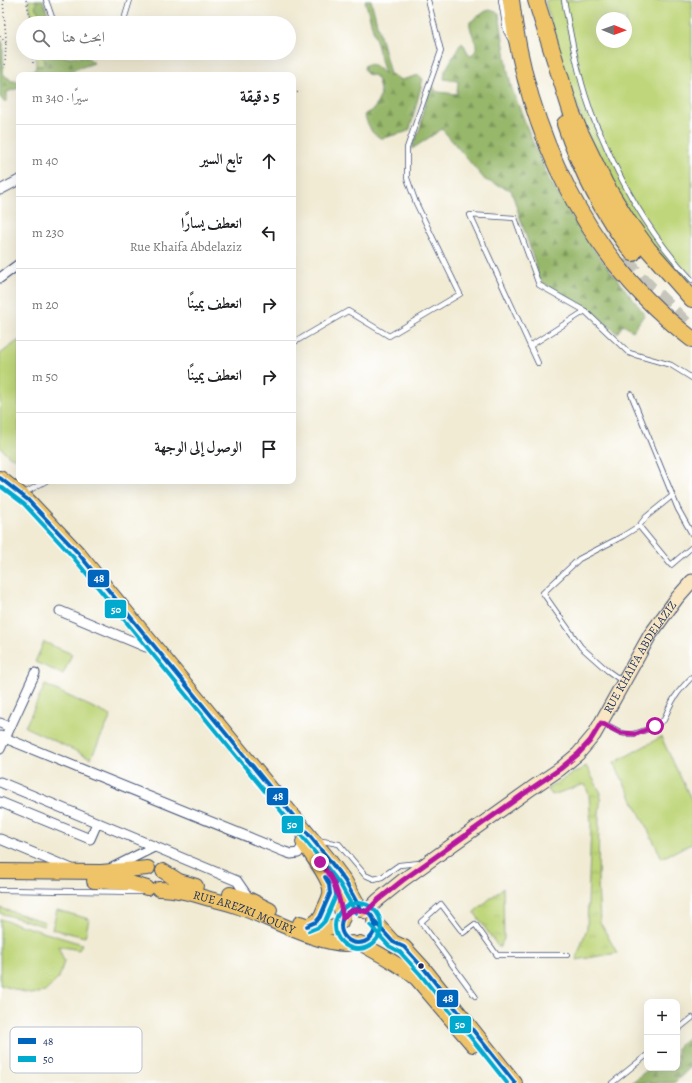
<!DOCTYPE html>
<html lang="ar">
<head>
<meta charset="utf-8">
<style>
  :root { --surface:#fff; --page:#f6f6f6; --text:#202124; --muted:#757577; --line:#e0e0e0 }
  body { margin:0; font-family:Alegreya,Amiri,serif; background:var(--page); color:var(--text); direction:rtl }
  .controls { position:absolute; right:12px; bottom:12px; display:grid; overflow:hidden; border-radius:8px; box-shadow:0 4px 16px #0002 }
  .controls button { width:36px; height:36px; display:grid; place-items:center; padding:0; border:0; border-bottom:1px solid var(--line); background:var(--surface); color:var(--text); font:20px sans-serif }
  .compass { position:absolute; left:596px; top:12px; width:36px; height:36px; border-radius:50%; background:var(--surface); box-shadow:0 4px 16px #0002; rotate:91deg }
  .stop { position:absolute; width:12px; height:12px; margin:-9px; border:3px solid #b5179e; border-radius:50%; background:#fff }
  .stop.end { background:#b5179e; border-color:#fff; box-shadow:0 1px 4px #0008 }
  .list { margin:0; padding:0; list-style:none }
  h2 { display:flex; justify-content:space-between; align-items:center; height:52px; margin:0; padding:0 16px; font-size:17px }
  h2 small { font-size:13px; font-weight:400; color:var(--muted) }
  .list li { display:grid; grid-template-columns:26px 1fr auto; gap:12px; align-items:center; box-sizing:border-box; height:72px; padding:0 16px; border-top:1px solid var(--line) }
  .list b { display:block; font-size:15px; white-space:nowrap }
  .list p { margin:0; font-size:13px; white-space:nowrap; color:var(--muted) }
  .list em { font-size:13px; font-style:normal; color:var(--muted) }
  .icon { flex:none; width:22px; height:22px; fill:none; stroke:currentColor; stroke-width:2; stroke-linecap:round; stroke-linejoin:round }
  .map { position:relative; flex:none; width:692px; height:1083px; overflow:hidden; direction:ltr }
  .search { position:absolute; background:var(--surface); box-shadow:0 4px 16px #0002; left:16px; top:16px; width:280px; height:44px; display:flex; align-items:center; gap:10px; box-sizing:border-box; padding:0 14px; border-radius:22px; color:var(--muted); font-size:15px }
  .panel { position:absolute; background:var(--surface); box-shadow:0 4px 16px #0002; left:16px; top:72px; width:280px; height:412px; border-radius:8px; direction:rtl }
  .map>svg:first-child { display:block }
  .grass { fill:url(#grass-tufts); stroke:#6d826c }
  .forest { fill:url(#forest-firs); stroke:#597364 }
  .green { fill:#bfd67a; stroke:#6d826c; fill-rule:evenodd }
  .lines { fill:none; stroke-linecap:round; stroke-linejoin:round }
  .highway-tunnel { stroke:#c6c5bc; stroke-width:16; stroke-dasharray:16 8; stroke-linecap:butt }
  .lane-casing { stroke:#3b4b70; stroke-width:6 }
  .street-casing { stroke:#3b4b70; stroke-width:11 }
  .secondary-casing { stroke:#3b4b70; stroke-width:15 }
  .primary-casing { stroke:#3b4b70; stroke-width:16 }
  .highway-casing { stroke:#3b4b70; stroke-width:18 }
  .path { stroke:#3b4b70; stroke-width:1.5; stroke-dasharray:1 3; stroke-linecap:butt }
  .lane { stroke:#fff; stroke-width:4.5 }
  .street { stroke:#fff; stroke-width:9 }
  .secondary { stroke:#f9e7c3; stroke-width:13 }
  .primary { stroke:#efc469; stroke-width:14 }
  .highway { stroke:#efc469; stroke-width:16 }
  .bus-1-casing { stroke:#fff; stroke-width:7 }
  .bus-2-casing { stroke:#fff; stroke-width:7 }
  .bus-1 { stroke:#0065bd; stroke-width:4 }
  .bus-2 { stroke:#00a9ce; stroke-width:4 }
  .route { stroke:#b5179e; stroke-width:5 }
  .bus-dot { fill:#1b2f5e; stroke:#fff; stroke-width:1.5 }
  .labels { text-anchor:middle; stroke-width:3; stroke-linejoin:round; paint-order:stroke }
  .street-label { font-size:12px; fill:#1b2f5e; stroke:#fff }
  .key { fill:#fff; stroke:#bbc1cf; stroke-width:1 }
  .key-label { font-size:11px; fill:#1b2f5e }
  .line-badge { stroke:#fff; stroke-width:1.5 }
  .badge-label { font-size:11px; text-anchor:middle; font-weight:bold; fill:#fff }
</style>
</head>
<body>
<div class="map">
<svg width="692" height="1083" viewBox="0 0 692 1083">
  <defs>
    <pattern id="grass-tufts" width="24" height="20" patternUnits="userSpaceOnUse"><rect width="24" height="20" fill="#bfd67a"/><path d="M3 7l-1-3M5 7V3M7 7l1-3M15 17l-1-3M17 17v-4M19 17l1-3" fill="none" stroke="#a4b86c"/></pattern>
    <pattern id="forest-firs" width="22" height="20" patternUnits="userSpaceOnUse"><rect width="22" height="20" fill="#97b76a"/><path d="M5 1l3.5 6h-7zM16 11l3.5 6h-7z" fill="#7a955a"/></pattern>
  </defs>
  <rect width="100%" height="100%" fill="#fff"/>
  <filter id="ink" filterUnits="userSpaceOnUse"><feTurbulence type="fractalNoise" baseFrequency=".025" numOctaves="2"/><feDisplacementMap in="SourceGraphic" scale="8" xChannelSelector="R" yChannelSelector="G"/><feConvolveMatrix kernelMatrix="1 2 1 2 8 2 1 2 1" color-interpolation-filters="sRGB"/></filter>
  <filter id="wash" filterUnits="userSpaceOnUse"><feTurbulence type="fractalNoise" baseFrequency=".012" numOctaves="4" result="noise"/><feDisplacementMap in="SourceGraphic" scale="16" xChannelSelector="R" yChannelSelector="G"/><feGaussianBlur stdDeviation="0.9" result="paint"/><feColorMatrix in="noise" values="0 0 0 0 0 0 0 0 0 0 0 0 0 0 0 0 0 1.4 0 .05"/><feComposite in="paint" operator="in"/></filter>
  <g filter="url(#wash)">
    <rect width="100%" height="100%" fill="#f1ebd4"/>
    <g class="grass">
      <path d="M28,0l9,1 3,14 2,2 -1,6h-7z"/>
      <path d="M36,53h2l7,7v3l-3,3h-6z"/>
      <path d="M586,766l15,27 -2,22 -1,68 2,39 17,31 -41,7 11,-32 4,-102 -2,-31 -4,-11 -33,11 -5,-7z"/>
      <path d="M503,888l1,51 -5,9 -25,-36z"/>
    </g>
    <g class="forest">
      <path d="M35,0h8l8,23h-10l1,-6 -7,-10 2,-4z"/>
      <path d="M365,0h6l19,74 11,6 18,-5 4,4 -13,50 -4,3 -23,6h-3l-8,-6 -8,-16 1,-2 9,-5 7,-14 -3,-14 -3,-5 -8,-2 -3,-6 1,-3c10,-3 13,4 20,9z"/>
      <path d="M490,10l9,3 9,59 3,14 21,54 18,41 39,63 56,70 -12,17 -10,-6 -6,8 -33,-27 -45,-25 -3,-15 -25,-76 -26,-10 -43,-51 -30,20 9,-24 2,-15 9,-26 3,6 3,2 19,2 1,-13 -14,-2 1,-8 16,-28 3,2 4,8 3,2c13,-7 -3,-22 -1,-33l16,-11z"/>
      <path d="M0,39l3,4v30l3,4 3,1 2,3h8v7l-12,4v8l-3,2 -4,-5z"/>
      <path d="M38,53h27l-1,1 3,4c7,-3 22,-3 27,5l-35,12h-30l1,-4 5,-1 1,-4h6l3,-3v-3z"/>
      <path d="M692,1035v31l-18,17h-43l19,-15h27v-21z"/>
    </g>
    <g class="green">
      <path d="M545,0h147v293l-48,-56 -50,-84 -35,-97zM602,18h24v24h-24z"/>
      <path d="M19,340v120l-10,-4 -9,-9v-93z"/>
      <path d="M44,642l28,12 -9,20 -28,-12z"/>
      <path d="M45,685l66,31 -20,42 -66,-31z"/>
      <path d="M661,737l31,64v42l-30,15 -48,-95z"/>
      <path d="M0,908l45,14 -1,4 -44,-13z"/>
      <path d="M57,910l32,9 -4,18 -33,-8z"/>
      <path d="M0,919l82,25 -3,6 -21,-4 6,15 -5,17 -14,14 -14,2 -31,-9z"/>
    </g>
  </g>
  <g filter="url(#ink)">
    <g class="lines">
      <path class="highway-tunnel" d="M624,260l20,23 42,42"/>
      <g class="lane-casing">
        <g id="lane">
          <path d="M46,0l8,23"/>
          <path d="M501,0l5,31 6,11"/>
          <path d="M564,0c7,36 13,72 25,106 3,11 8,21 13,31 22,52 51,102 90,143"/>
          <path d="M123,23l7,-23"/>
          <path d="M79,53l13,3 11,-3"/>
          <path d="M293,343l55,-32 41,25 71,-42 -44,-91 -9,-25v-30l34,-97 -13,-51"/>
          <path d="M530,346l55,-35"/>
          <path d="M538,363l-68,-148 45,3 24,67 46,26 44,42 42,12 21,13"/>
          <path d="M631,394l47,115 14,25"/>
          <path d="M293,395l1,-1"/>
          <path d="M23,494l23,-13"/>
          <path d="M639,526l32,39 21,-18"/>
          <path d="M622,681l-14,-10 -27,-24 -38,-54 36,-34 44,-23 16,-10 7,-9 26,-21"/>
          <path d="M603,723c6,3 11,6 17,9 12,7 33,-5 44,-12 7,-19 13,-28 28,-43"/>
          <path d="M317,840l22,4 26,31 9,4 8,-2 17,-12 21,-2"/>
          <path d="M0,890l142,2"/>
          <path d="M475,996l-54,-74 20,-18 22,29 12,-9 22,31h70"/>
          <path d="M677,1030l15,-12"/>
          <path d="M612,1083l35,-28"/>
        </g>
      </g>
      <g class="street-casing">
        <g id="street">
          <path d="M0,190l19,-10"/>
          <path d="M0,278l19,-14"/>
          <path d="M60,611l86,36"/>
          <path d="M0,723l10,4"/>
          <path d="M0,736l285,116 6,2 7,-1 3,-4 2,-7"/>
          <path d="M0,749l35,-76"/>
          <path d="M0,782l237,99 13,19"/>
          <path d="M0,802l90,37 7,-16"/>
          <path d="M0,839l72,30"/>
          <path d="M110,869l44,-22"/>
        </g>
      </g>
      <g class="secondary-casing">
        <g id="secondary">
          <path id="s1" d="M366,912l12,-12 25,-20 129,-92 28,-19 18,-15 16,-19 56,-100 27,-37 15,-17"/>
        </g>
      </g>
      <g class="primary-casing">
        <g id="primary">
          <path d="M0,478l28,22 50,53 249,304 18,24 16,29"/>
          <path d="M303,842c7,12 30,39 27,52 -1,5 -4,11 -6,15 -3,9 -7,14 -17,17"/>
          <path d="M322,865l14,22 7,31"/>
          <path d="M0,871l101,1 47,-4"/>
          <path d="M163,871l16,10 17,5"/>
          <path d="M94,881l36,2 17,5"/>
          <path id="s2" d="M159,889c17,0 34,5 51,10 10,2 20,5 29,8 26,9 89,43 113,36"/>
          <path d="M230,894l20,6 20,10"/>
          <path d="M374,921l19,21 11,5 21,23 90,113"/>
          <path d="M300,923c14,5 29,9 41,-1"/>
          <path d="M360,943c20,12 40,21 57,36l56,66"/>
        </g>
      </g>
      <g class="highway-casing">
        <g id="highway">
          <path d="M511,0c15,130 75,259 181,339"/>
          <path d="M536,0l35,111 8,19 26,54 22,36 21,29 44,50"/>
          <path d="M565,124c16,47 38,90 68,129"/>
        </g>
      </g>
      <g class="path">
        <path d="M3,0l3,38 -1,30"/>
        <path d="M26,0l6,23"/>
        <path d="M0,36l6,7"/>
        <path d="M33,63v-10"/>
        <path d="M293,93l8,-1"/>
      </g>
      <use href="#lane" class="lane"/>
      <use href="#street" class="street"/>
      <use href="#secondary" class="secondary"/>
      <use href="#primary" class="primary"/>
      <use href="#highway" class="highway"/>
      <g class="bus-1-casing">
        <g id="bus-1">
          <path d="M0,478l28,22 50,53 249,304 18,24 16,29"/>
          <circle cx="358" cy="926" r="17"/>
          <path d="M374,921l19,21 11,5 21,23 90,113"/>
          <path d="M307,926l9,-4 4,-5 10,-23 -1,-10 -4,-7"/>
        </g>
      </g>
      <g class="bus-2-casing">
        <g id="bus-2">
          <path d="M0,486l24,18 49,53 249,304 18,23 16,29"/>
          <circle cx="358" cy="926" r="23"/>
          <path d="M370,925l19,21 11,6 20,22 87,109"/>
          <path d="M309,931l10,-4 6,-6 11,-25 -1,-13 -5,-9"/>
        </g>
      </g>
      <use href="#bus-1" class="bus-1"/>
      <use href="#bus-2" class="bus-2"/>
    </g>
  </g>
  <g class="lines" filter="url(#ink)">
    <path class="route" d="M320,862c15,19 19,32 23,56 6,-8 14,-10 23,-6l12,-12 25,-20 129,-92 28,-19 18,-15 12,-13 11,-18 20,10 15,1 19,-8"/>
  </g>
  <circle class="bus-dot" cx="421" cy="966" r="3.5"/>
  <g class="labels">
    <g class="street-label">
      <text dy="4" stroke="none"><textPath href="#s1" startOffset="380">RUE KHAIFA ABDELAZIZ</textPath></text>
      <text dy="4" stroke="none"><textPath href="#s2" startOffset="89">RUE AREZKI MOURY</textPath></text>
    </g>
  </g>
  <rect x="10" y="1027" width="132" height="46" rx="6" class="key"/>
  <rect x="18" y="1038" width="18" height="6" fill="#0065bd"/>
  <rect x="18" y="1056" width="18" height="6" fill="#00a9ce"/>
  <g class="key-label">
    <text x="43" y="1045">48</text>
    <text x="43" y="1063">50</text>
  </g>
  <g class="line-badge">
    <rect x="87" y="569" width="23" height="19" rx="4" fill="#0065bd"/>
    <rect x="104" y="599" width="23" height="20" rx="4" fill="#00a9ce"/>
    <rect x="266" y="787" width="23" height="19" rx="4" fill="#0065bd"/>
    <rect x="281" y="815" width="23" height="19" rx="4" fill="#00a9ce"/>
    <rect x="436" y="989" width="23" height="19" rx="4" fill="#0065bd"/>
    <rect x="449" y="1015" width="23" height="19" rx="4" fill="#00a9ce"/>
  </g>
  <g class="badge-label">
    <text x="99" y="582">48</text>
    <text x="116" y="613">50</text>
    <text x="278" y="800">48</text>
    <text x="292" y="828">50</text>
    <text x="448" y="1002">48</text>
    <text x="460" y="1028">50</text>
  </g>
</svg>
<div class="controls">
<button>+</button>
<button>−</button>
</div>
<svg class="compass" viewBox="-18 -18 36 36"><path d="M0-13l5 13h-10z" fill="#e53935"/><path d="M0 13l5-13h-10z" fill="#757577"/></svg>
<div class="stop" style="left:655px;top:726px"></div>
<div class="stop end" style="left:320px;top:862px"></div>
<div class="search"><svg class="icon" aria-label="search" viewBox="0 0 24 24"><circle cx="10" cy="10" r="6"/><path d="M15 15l6 6"/></svg>ابحث هنا</div>
<section class="panel">
<h2>5 دقيقة<small>سيرًا · 340 m</small></h2>
<ul class="list">
<li><svg class="icon" aria-label="ahead" viewBox="0 0 24 24"><path d="M12 20V5M6 11l6-6 6 6"/></svg><div><b>تابع السير</b></div><em>40 m</em></li>
<li><svg class="icon" aria-label="left" viewBox="0 0 24 24"><path d="M17 20v-9H6M10 6l-5 5 5 5"/></svg><div><b>انعطف يسارًا</b><p>Rue Khaifa Abdelaziz</p></div><em>230 m</em></li>
<li><svg class="icon" aria-label="right" viewBox="0 0 24 24"><path d="M7 20v-9h11M14 6l5 5-5 5"/></svg><div><b>انعطف يمينًا</b></div><em>20 m</em></li>
<li><svg class="icon" aria-label="right" viewBox="0 0 24 24"><path d="M7 20v-9h11M14 6l5 5-5 5"/></svg><div><b>انعطف يمينًا</b></div><em>50 m</em></li>
<li><svg class="icon" aria-label="arrive" viewBox="0 0 24 24"><path d="M6 21V4h12l-3 4 3 4H6"/></svg><div><b>الوصول إلى الوجهة</b></div></li>
</ul>
</section>
</div>
</body>
</html>
